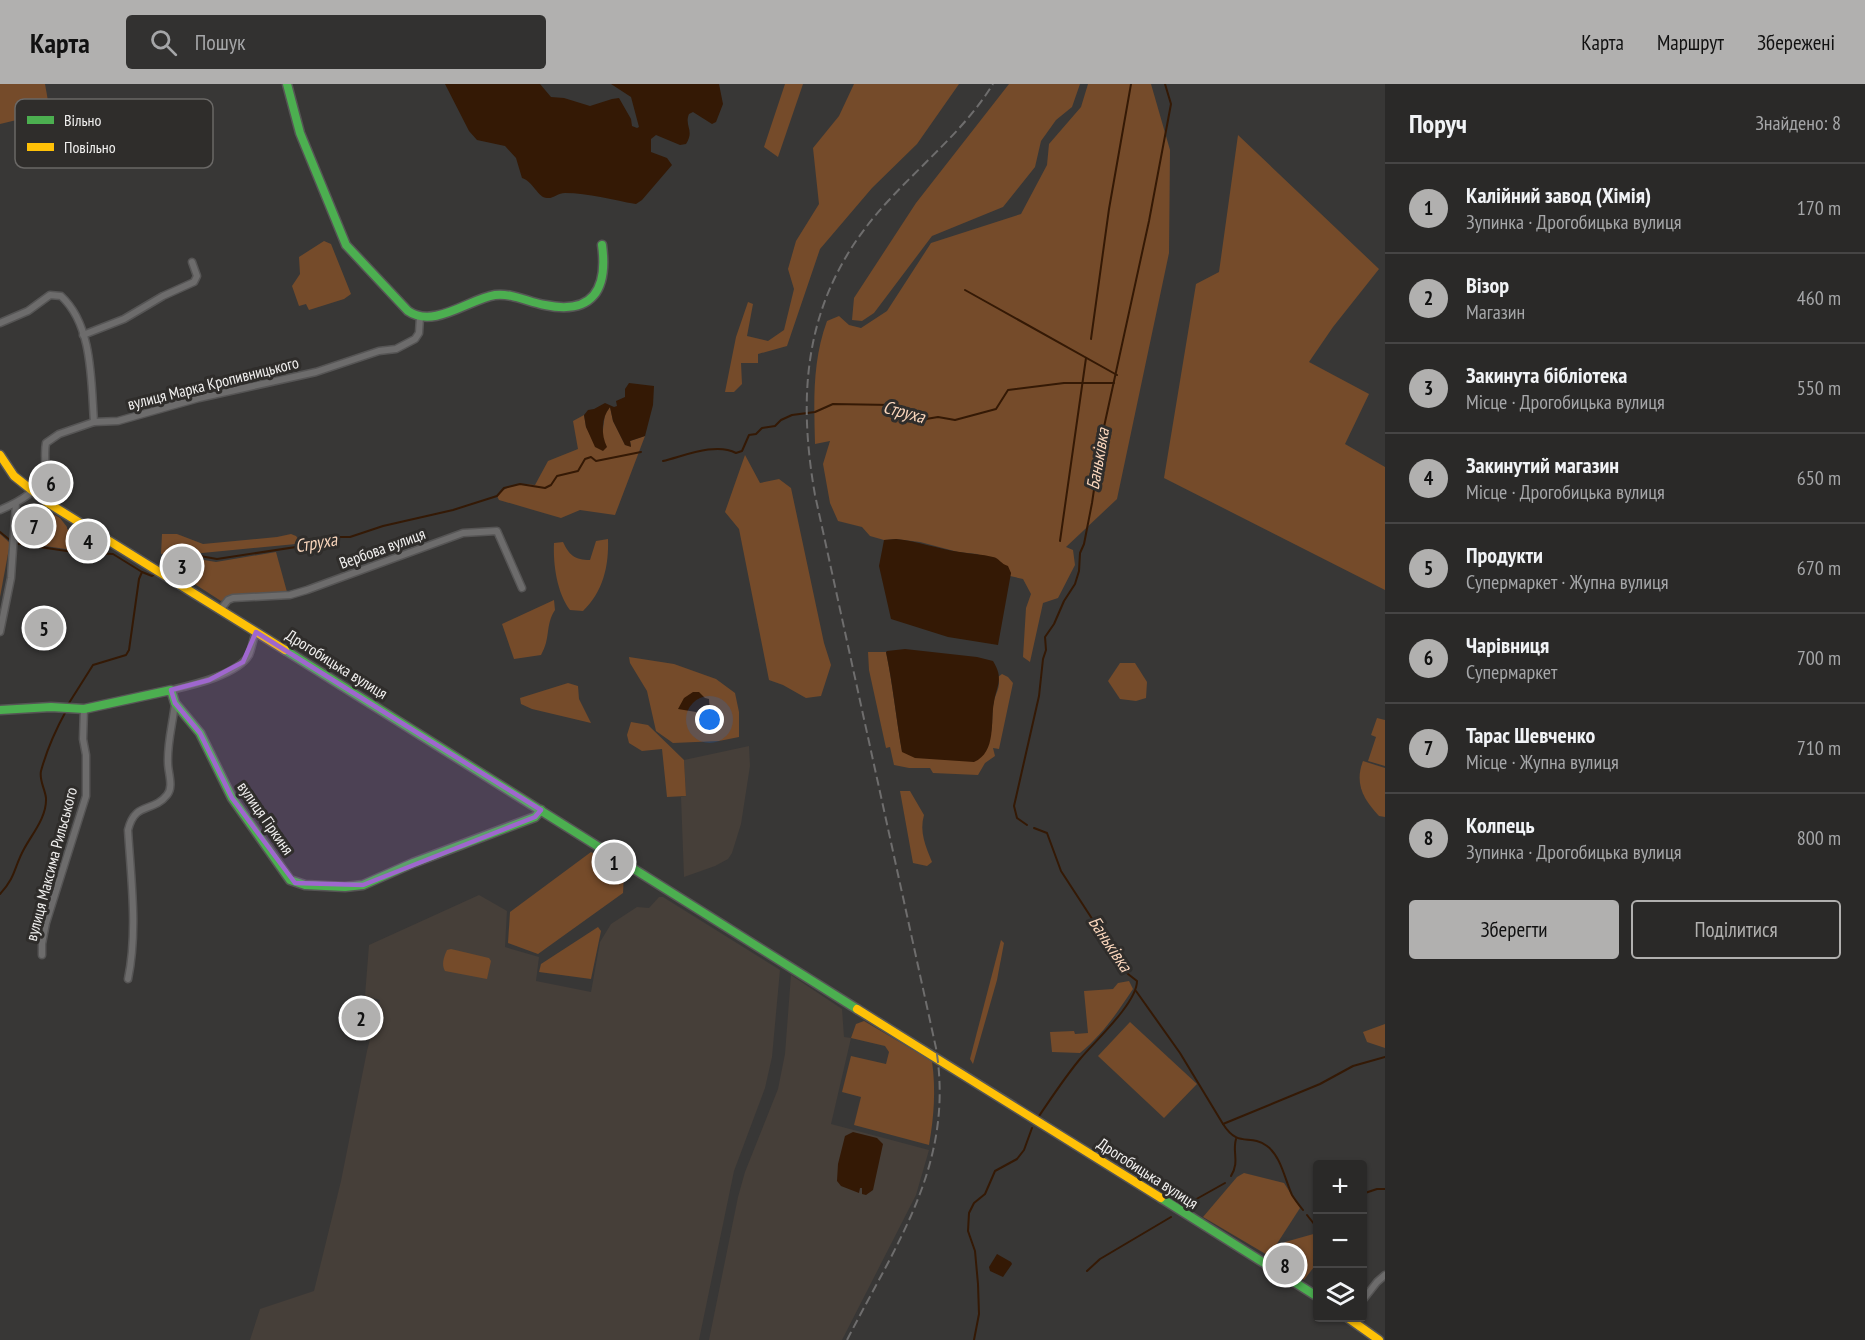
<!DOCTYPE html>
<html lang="uk">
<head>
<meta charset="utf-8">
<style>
  :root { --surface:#2a2928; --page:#323130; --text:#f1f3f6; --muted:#a5a6a8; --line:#464545; --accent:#b1b0af }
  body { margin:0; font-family:"PT Sans Narrow",sans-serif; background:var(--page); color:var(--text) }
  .controls { position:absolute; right:18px; bottom:18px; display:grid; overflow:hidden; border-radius:6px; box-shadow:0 2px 4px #0004 }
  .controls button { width:54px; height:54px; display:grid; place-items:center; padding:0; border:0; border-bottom:2px solid var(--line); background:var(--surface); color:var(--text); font:30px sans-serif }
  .you { position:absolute; left:710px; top:636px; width:21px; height:21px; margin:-15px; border:4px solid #fff; border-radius:50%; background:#1a73e8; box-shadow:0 0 0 9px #1a73e833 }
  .badge { display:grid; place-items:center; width:39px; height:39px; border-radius:50%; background:var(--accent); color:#111; font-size:20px; font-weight:700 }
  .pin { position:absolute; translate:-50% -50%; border:3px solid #fff; box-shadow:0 2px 6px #0006 }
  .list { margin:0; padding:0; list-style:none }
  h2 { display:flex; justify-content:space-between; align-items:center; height:78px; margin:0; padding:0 24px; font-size:26px }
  h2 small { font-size:20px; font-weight:400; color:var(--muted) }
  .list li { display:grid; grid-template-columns:39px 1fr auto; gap:18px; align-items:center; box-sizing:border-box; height:90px; padding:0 24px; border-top:2px solid var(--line) }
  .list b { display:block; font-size:22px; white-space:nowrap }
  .list p { margin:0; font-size:20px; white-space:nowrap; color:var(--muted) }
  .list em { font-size:20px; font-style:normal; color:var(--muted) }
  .actions { display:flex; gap:12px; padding:18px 24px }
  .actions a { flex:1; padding:14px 0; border:2px solid var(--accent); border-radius:6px; text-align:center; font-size:21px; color:var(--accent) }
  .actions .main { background:var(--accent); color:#111 }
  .icon { flex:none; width:33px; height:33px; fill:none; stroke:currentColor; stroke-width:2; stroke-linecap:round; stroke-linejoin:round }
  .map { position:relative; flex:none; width:1385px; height:1256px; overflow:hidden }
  header { display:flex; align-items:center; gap:36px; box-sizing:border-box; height:84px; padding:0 30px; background:var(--accent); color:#111 }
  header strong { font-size:28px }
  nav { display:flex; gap:33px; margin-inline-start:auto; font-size:21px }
  .search { width:420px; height:54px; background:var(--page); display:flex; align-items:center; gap:15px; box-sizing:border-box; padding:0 21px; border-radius:6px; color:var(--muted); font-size:22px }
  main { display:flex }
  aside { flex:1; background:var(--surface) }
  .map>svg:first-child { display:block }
  .built { fill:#463f39 }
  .green { fill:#754b2a }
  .water { fill:#341905 }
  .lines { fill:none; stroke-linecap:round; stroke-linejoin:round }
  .stream { stroke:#341905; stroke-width:2 }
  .street-casing { stroke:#565555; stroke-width:9 }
  .fast-casing { stroke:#565555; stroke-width:11 }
  .slow-casing { stroke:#565555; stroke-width:11 }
  .street { stroke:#6d6c6c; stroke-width:6 }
  .fast { stroke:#4caf50; stroke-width:8 }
  .slow { stroke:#ffc107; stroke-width:8 }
  .rail { stroke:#6e6d6d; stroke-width:2; stroke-dasharray:9 4.5; stroke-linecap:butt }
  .marked { fill:#9f67ce; fill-opacity:0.2; stroke:#9f67ce; stroke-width:4.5; stroke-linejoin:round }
  .labels { text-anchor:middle; stroke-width:6; stroke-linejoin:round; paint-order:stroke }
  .street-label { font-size:16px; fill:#f2f1f0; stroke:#2f2d2b }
  .water-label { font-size:18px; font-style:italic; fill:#f9d5bb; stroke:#2f2d2b }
  .key { fill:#2f2d2b; stroke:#6a6866; stroke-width:1.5 }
  .key-label { font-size:16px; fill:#f2f1f0 }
</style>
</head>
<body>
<header>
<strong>Карта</strong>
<div class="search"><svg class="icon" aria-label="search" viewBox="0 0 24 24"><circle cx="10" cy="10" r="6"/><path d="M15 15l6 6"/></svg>Пошук</div>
<nav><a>Карта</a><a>Маршрут</a><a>Збережені</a></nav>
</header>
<main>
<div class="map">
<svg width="1385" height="1256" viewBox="0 0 1385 1256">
  <rect width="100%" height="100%" fill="#383736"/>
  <g class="built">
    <path d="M44,393h14l1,24 -18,-11z"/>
    <path d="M749,662l1,20 -9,58 -9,29 -4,6 -13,7 -31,11 -3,-80 5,-1 -2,-36z"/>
    <path d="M479,811l28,16 -2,36 34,10 -3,24 55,11 9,-50 11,-18 26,-17 12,1 10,-11h4l117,73 -8,87 -7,31 -31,83 -35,169h-449l10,-31 54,-18 27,-110 26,-130 13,-51 -15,-4 4,-51z"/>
    <path d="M791,891l51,34 2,28 7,1 -20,86 98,26 -13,45 -74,145h-133l29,-143 7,-25 33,-83 7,-35z"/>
  </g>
  <g class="green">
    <path d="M0,0h45l5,28 -50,12z"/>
    <path d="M785,0h18l-25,73 -14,-10z"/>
    <path d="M854,0h105l-42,60 -45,44 -52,61 -33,97 -29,8v9h-17l1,21 -8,8h-9l11,-55 12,-35 5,2 -6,32 21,5 16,-11 10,-41 -6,-20 8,-28 23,-37 -6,-56 26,-32z"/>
    <path d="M1009,0h71l-8,23 -16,13 -15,21 -6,26 -32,40 -71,29 -58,77 -12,8 -10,-1 2,-22 62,-95z"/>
    <path d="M1088,0h63l19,66 -1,103 -52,246 -51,48 7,3 2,15 -17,33 -15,5 -13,59 -7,-5 3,-49 5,-14 -8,-15 -13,-3 1,-3 -10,-9 -24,-10 -19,-2 -38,-10 -24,-3 -12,1 -14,-4 -8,-9 -24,-6 -8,-18 -7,-39 7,-23 -15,3c-1,-42 -3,-82 12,-123l12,-5 10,9 12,3 26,-17 44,-68 90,-29 26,-49 2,-21 32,-37z"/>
    <path d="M1238,51l141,134 -46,58 -24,35 60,32 -24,50 40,23v123l-221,-112 32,-194 23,-12z"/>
    <path d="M324,157l7,3 20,50 -7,5 -35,11 -3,-6 -7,2 -7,-20 8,-12 -1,-17z"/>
    <path d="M610,323l3,14 12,24 6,1 -1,-5 15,-5 -30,79 -35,-5 -19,8 -62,-18 -2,-4c10,-12 22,-12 38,-11l13,-24 30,-12 -5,-28 11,-6 2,12 5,9 11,1 3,-23z"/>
    <path d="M745,371l15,28 19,-4 12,9 33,155 7,22 -10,31 -15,2 -23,-13 -14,-5 -30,-151 -14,-17z"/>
    <path d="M39,422l21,12 7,9v2l4,2 2,-4 7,3 -7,20 -56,-8 2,-31 3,-4z"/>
    <path d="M0,450l10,9 -10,54z"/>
    <path d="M162,450h15l26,10 74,-7 14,-3 5,2 3,4 -3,4 -94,9 -18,-2 -23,3z"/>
    <path d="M608,455c1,27 -5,53 -25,72l-13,-1c-13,-17 -17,-46 -16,-67l9,-1c6,13 12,18 27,18l6,-19z"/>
    <path d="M276,468l11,40 -53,3 -13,6 -31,-20 8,-22 18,3z"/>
    <path d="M554,516l1,10c-10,15 -4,28 -14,45l-27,4 -12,-35z"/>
    <path d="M868,568h18c7,33 10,66 16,99l88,-15c4,-12 1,-23 4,-35 2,-9 7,-14 4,-24l4,-3 6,3 5,6 -14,66 -6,-1 2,8 -10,7 -7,12 -45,-2 -3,-5h-21l-15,-3 -4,-18 -4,1 -17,-78z"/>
    <path d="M629,573l45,7 42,15 19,14 4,19v25l-20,4 -46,2 -17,-12 -9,-40 -17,-28z"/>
    <path d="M1120,579h15l12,19 -1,16 -10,3 -16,-2 -12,-18z"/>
    <path d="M568,599l10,3 1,13 12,24 -59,-14 -11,-5 -1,-6z"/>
    <path d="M1377,634l8,2v46l-17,-5 8,-24 -5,-2z"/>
    <path d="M631,638l17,3 36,35 2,36 -19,1 -5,-48 -20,2 -13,-8 -2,-8z"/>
    <path d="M1363,677l22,7v49l-6,-1c-15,-16 -25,-32 -16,-55z"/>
    <path d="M900,707h10l14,24c-5,17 2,32 8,47l-5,4 -14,-3z"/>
    <path d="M591,768l33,20 -1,21 -85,61 -30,-11 2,-31z"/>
    <path d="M598,843l3,4 -10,48 -52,-7 2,-8z"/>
    <path d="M1001,856l3,3 -7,37 -24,84 -3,-5z"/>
    <path d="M451,865l38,9 2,3 -4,18 -42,-8c-4,-6 -1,-15 2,-21z"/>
    <path d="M1129,897l4,8c-17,25 -29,44 -53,64l-28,-1 -2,-20 24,-1 1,3 13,-1 -4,-42 29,-2 5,-6z"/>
    <path d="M864,937l68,40c4,29 2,56 -3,84l-75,-20 7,-28 -19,-5 9,-36 35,8 3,-12 -4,-6 -34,-8 5,-14z"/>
    <path d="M1130,938l67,62 -33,34 -66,-62z"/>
    <path d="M1385,940v24l-18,-6 -4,-10z"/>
    <path d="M1244,1089l40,10 16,25 -31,48 -66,-39 34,-40z"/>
    <path d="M1317,1149v30l-13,17c-11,-8 -16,-16 -27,-23l8,-15z"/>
  </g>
  <g class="water">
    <path d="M445,0h95l11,13 13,1 26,8 22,-7 7,-1 12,21 1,7 5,2 2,-1 -8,-30 -20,-13h108l4,20 -7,18 -4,2 -19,-12 -4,2c-5,12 6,16 -3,30l-6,1 -24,-10 -5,4v13l16,6 5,7 -30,35 -6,4c-24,-4 -47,-11 -71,-11 -7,0 -12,6 -18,5 -9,0 -14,-17 -25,-20l-6,-20 -11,-12 -28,-6 -8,-9z"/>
    <path d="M629,299l25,3 -1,19 -8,31 -15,5 1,6 -6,-2 -12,-24 -3,-14c-9,11 -9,28 -3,40l-4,4 -8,-4 -9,-20 -2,-12 4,-5 6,-1 11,-6 9,4 3,-1 -1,-5 9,-4v-8z"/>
    <path d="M896,455c22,2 42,10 64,13 11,2 22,2 33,5 6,1 8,7 15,9l3,7 -13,72 -50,-8 -57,-18 -12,-53 5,-26z"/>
    <path d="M905,565l72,8 16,4c11,18 4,24 1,41 -4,19 3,50 -20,60l-59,-4 -13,-6c-6,-34 -9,-67 -16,-100l1,-1z"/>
    <path d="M693,608h6l6,6 4,1 1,15 -3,5 -4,-2 -1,-4 -24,-4 6,-11z"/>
    <path d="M853,1048l24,6 6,6 -10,46 -7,5 -4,-1v-6h-2l-1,5 -18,-7 -4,-5 1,-17 7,-28z"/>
    <path d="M997,1170l14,8 1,2 -9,13 -13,-6 -1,-4z"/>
  </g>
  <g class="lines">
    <g class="stream">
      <path d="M965,206l152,85"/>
      <path d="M1091,255l18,-130 22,-125"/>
      <path d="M663,377c21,-5 53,-19 73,-8l6,-2 7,-16 7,-1 6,-6 13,-2 6,-6 11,-5 23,-3 18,-8 58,1 29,15 18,-3 17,3 41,-11 12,-19 56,-7h50"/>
      <path d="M0,448l11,9"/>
      <path d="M1060,457l26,-183"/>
      <path d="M14,459l59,9"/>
      <path d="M77,468l36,2 29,18"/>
      <path d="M160,484l7,-10 16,-5 34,6 112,-17 11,-5h10l33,-11 70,-16 44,-14 7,-8 16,-4 25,4 6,-3 6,-9 21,-5 7,-12 6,-2 5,4 45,-9"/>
      <path d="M69,619l24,-38 33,-10 3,-5 10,-71 3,-7 10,4 5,-3"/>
      <path d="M1027,741l-10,-7 -3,-12 25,-110 4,-37 3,-9 -1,-13 9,-13 10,-23 11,-17 4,-13 1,-18 4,-9 8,-41 10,-67 47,-215 22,-117 -6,-20"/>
      <path d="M1034,744l13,5 14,38 67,103 9,7c0,22 -43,61 -57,78 -15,18 -28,38 -41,57"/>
      <path d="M0,810c16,-17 14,-27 24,-45 8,-15 23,-32 22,-51 -1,-9 -7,-18 -5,-27 6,-22 14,-40 25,-60"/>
      <path d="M1136,907l44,62 43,71 97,-40 33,-18 32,-9"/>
      <path d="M1223,1040c16,25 26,9 44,22 14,10 18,34 25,49 3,5 7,10 11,15"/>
      <path d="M1231,1092c9,-15 1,-23 5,-37"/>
      <path d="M1362,1110l15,-5h8"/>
      <path d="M1184,1122l41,-23"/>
      <path d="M1307,1131l11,14"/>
      <path d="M1087,1187l13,-12 71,-42"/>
      <path d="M974,1256l5,-26 -1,-30 -3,-33 -7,-20 1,-18 5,-10 11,-9 10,-23 22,-12 7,-9 8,-22"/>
    </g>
    <g class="street-casing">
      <g id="street">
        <path d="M0,239l28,-12 22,-16 11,1c32,29 30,86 33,126"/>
        <path d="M83,251l41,-16 39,-23 31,-14 3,-6 -5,-14"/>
        <path d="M0,426c19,-8 41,-19 45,-42 1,-8 -1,-16 1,-25l13,-9 35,-12 24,-1 81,-23 117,-26 63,-21 17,-2 19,-10 4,-6 1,-16"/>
        <path d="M221,525l7,-9 5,-2 57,-3 17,-5 156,-57 34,-2 25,57"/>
        <path d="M0,548l11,-54 5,-75"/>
        <path d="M171,606c21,-5 66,-15 78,-35 3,-7 4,-16 7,-23"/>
        <path d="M42,871v-11l4,-21 40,-127v-41l-3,-16 1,-30"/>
        <path d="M128,895c10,-48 3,-100 0,-149 7,-29 25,-17 39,-35 7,-8 1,-22 1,-32 -1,-20 5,-40 7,-60"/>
        <path d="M1362,1217l15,-19 8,-7"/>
      </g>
    </g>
    <g class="fast-casing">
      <g id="fast">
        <path d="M287,0l13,49 46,112 62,66c26,18 61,-12 87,-16 17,-2 33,7 50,10 48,10 63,-16 57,-60"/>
        <path d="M285,566l572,359"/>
        <path d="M0,626l51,-3 33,2 87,-19 4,13 25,30 32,65 58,82 15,5 40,2 18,-2 50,-22 122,-46 6,-7"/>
        <path d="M1161,1114l157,99"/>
      </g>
    </g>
    <g class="slow-casing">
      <g id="slow">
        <path d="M0,371l14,21 34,27 237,147"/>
        <path d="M857,925l304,189"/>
        <path d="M1348,1234l31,22"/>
      </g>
    </g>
    <use href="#street" class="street"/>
    <use href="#fast" class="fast"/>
    <use href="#slow" class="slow"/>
    <path class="rail" d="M847,1256c50,-98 108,-177 89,-292l-121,-553c-20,-114 -7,-209 75,-296 35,-38 75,-70 103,-115"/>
  </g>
  <path class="marked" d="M256,548l285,178 -6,7 -172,68 -68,-2 -63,-85 -32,-65 -25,-30 -4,-13 38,-10 34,-18z"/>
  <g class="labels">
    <g class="street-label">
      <text transform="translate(213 299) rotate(-14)" y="6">вулиця Марка Кропивницького</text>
      <text transform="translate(382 464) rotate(-20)" y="6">Вербова вулиця</text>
      <text transform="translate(337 580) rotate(32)" y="6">Дрогобицька вулиця</text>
      <text transform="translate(266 734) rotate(55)" y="6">вулиця Гіркиня</text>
      <text transform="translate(51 780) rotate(-75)" y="6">вулиця Максима Рильського</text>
      <text transform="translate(1148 1089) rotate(33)" y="6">Дрогобицька вулиця</text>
    </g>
    <g class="water-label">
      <text transform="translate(904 328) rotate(15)" y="6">Струха</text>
      <text transform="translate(1098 375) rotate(-80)" y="6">Баньківка</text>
      <text transform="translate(316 459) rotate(-10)" y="6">Струха</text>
      <text transform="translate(1110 860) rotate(56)" y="6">Баньківка</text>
    </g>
  </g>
  <rect x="15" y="15" width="198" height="69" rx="9" class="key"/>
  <rect x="27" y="32" width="27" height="8" fill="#4caf50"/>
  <rect x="27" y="59" width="27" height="8" fill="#ffc107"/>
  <g class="key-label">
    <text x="64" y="42">Вільно</text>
    <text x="64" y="69">Повільно</text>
  </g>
</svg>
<div class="controls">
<button>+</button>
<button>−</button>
<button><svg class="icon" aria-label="layers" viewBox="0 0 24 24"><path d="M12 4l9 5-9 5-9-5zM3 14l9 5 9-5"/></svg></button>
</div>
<div class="you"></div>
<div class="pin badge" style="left:614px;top:778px">1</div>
<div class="pin badge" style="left:361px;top:934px">2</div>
<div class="pin badge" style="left:182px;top:482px">3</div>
<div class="pin badge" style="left:88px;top:457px">4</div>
<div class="pin badge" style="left:44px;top:544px">5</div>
<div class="pin badge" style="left:51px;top:399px">6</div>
<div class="pin badge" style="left:34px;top:442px">7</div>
<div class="pin badge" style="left:1285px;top:1181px">8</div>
</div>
<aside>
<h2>Поруч<small>Знайдено: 8</small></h2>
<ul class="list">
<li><span class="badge">1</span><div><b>Калійний завод (Хімія)</b><p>Зупинка · Дрогобицька вулиця</p></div><em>170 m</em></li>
<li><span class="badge">2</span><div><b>Візор</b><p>Магазин</p></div><em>460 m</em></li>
<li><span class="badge">3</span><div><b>Закинута бібліотека</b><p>Місце · Дрогобицька вулиця</p></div><em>550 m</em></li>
<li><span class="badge">4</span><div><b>Закинутий магазин</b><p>Місце · Дрогобицька вулиця</p></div><em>650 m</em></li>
<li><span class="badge">5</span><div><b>Продукти</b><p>Супермаркет · Жупна вулиця</p></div><em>670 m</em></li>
<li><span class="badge">6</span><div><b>Чарівниця</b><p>Супермаркет</p></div><em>700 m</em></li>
<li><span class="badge">7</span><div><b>Тарас Шевченко</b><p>Місце · Жупна вулиця</p></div><em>710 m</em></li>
<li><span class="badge">8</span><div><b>Колпець</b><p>Зупинка · Дрогобицька вулиця</p></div><em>800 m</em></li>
</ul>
<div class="actions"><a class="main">Зберегти</a><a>Поділитися</a></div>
</aside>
</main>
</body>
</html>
